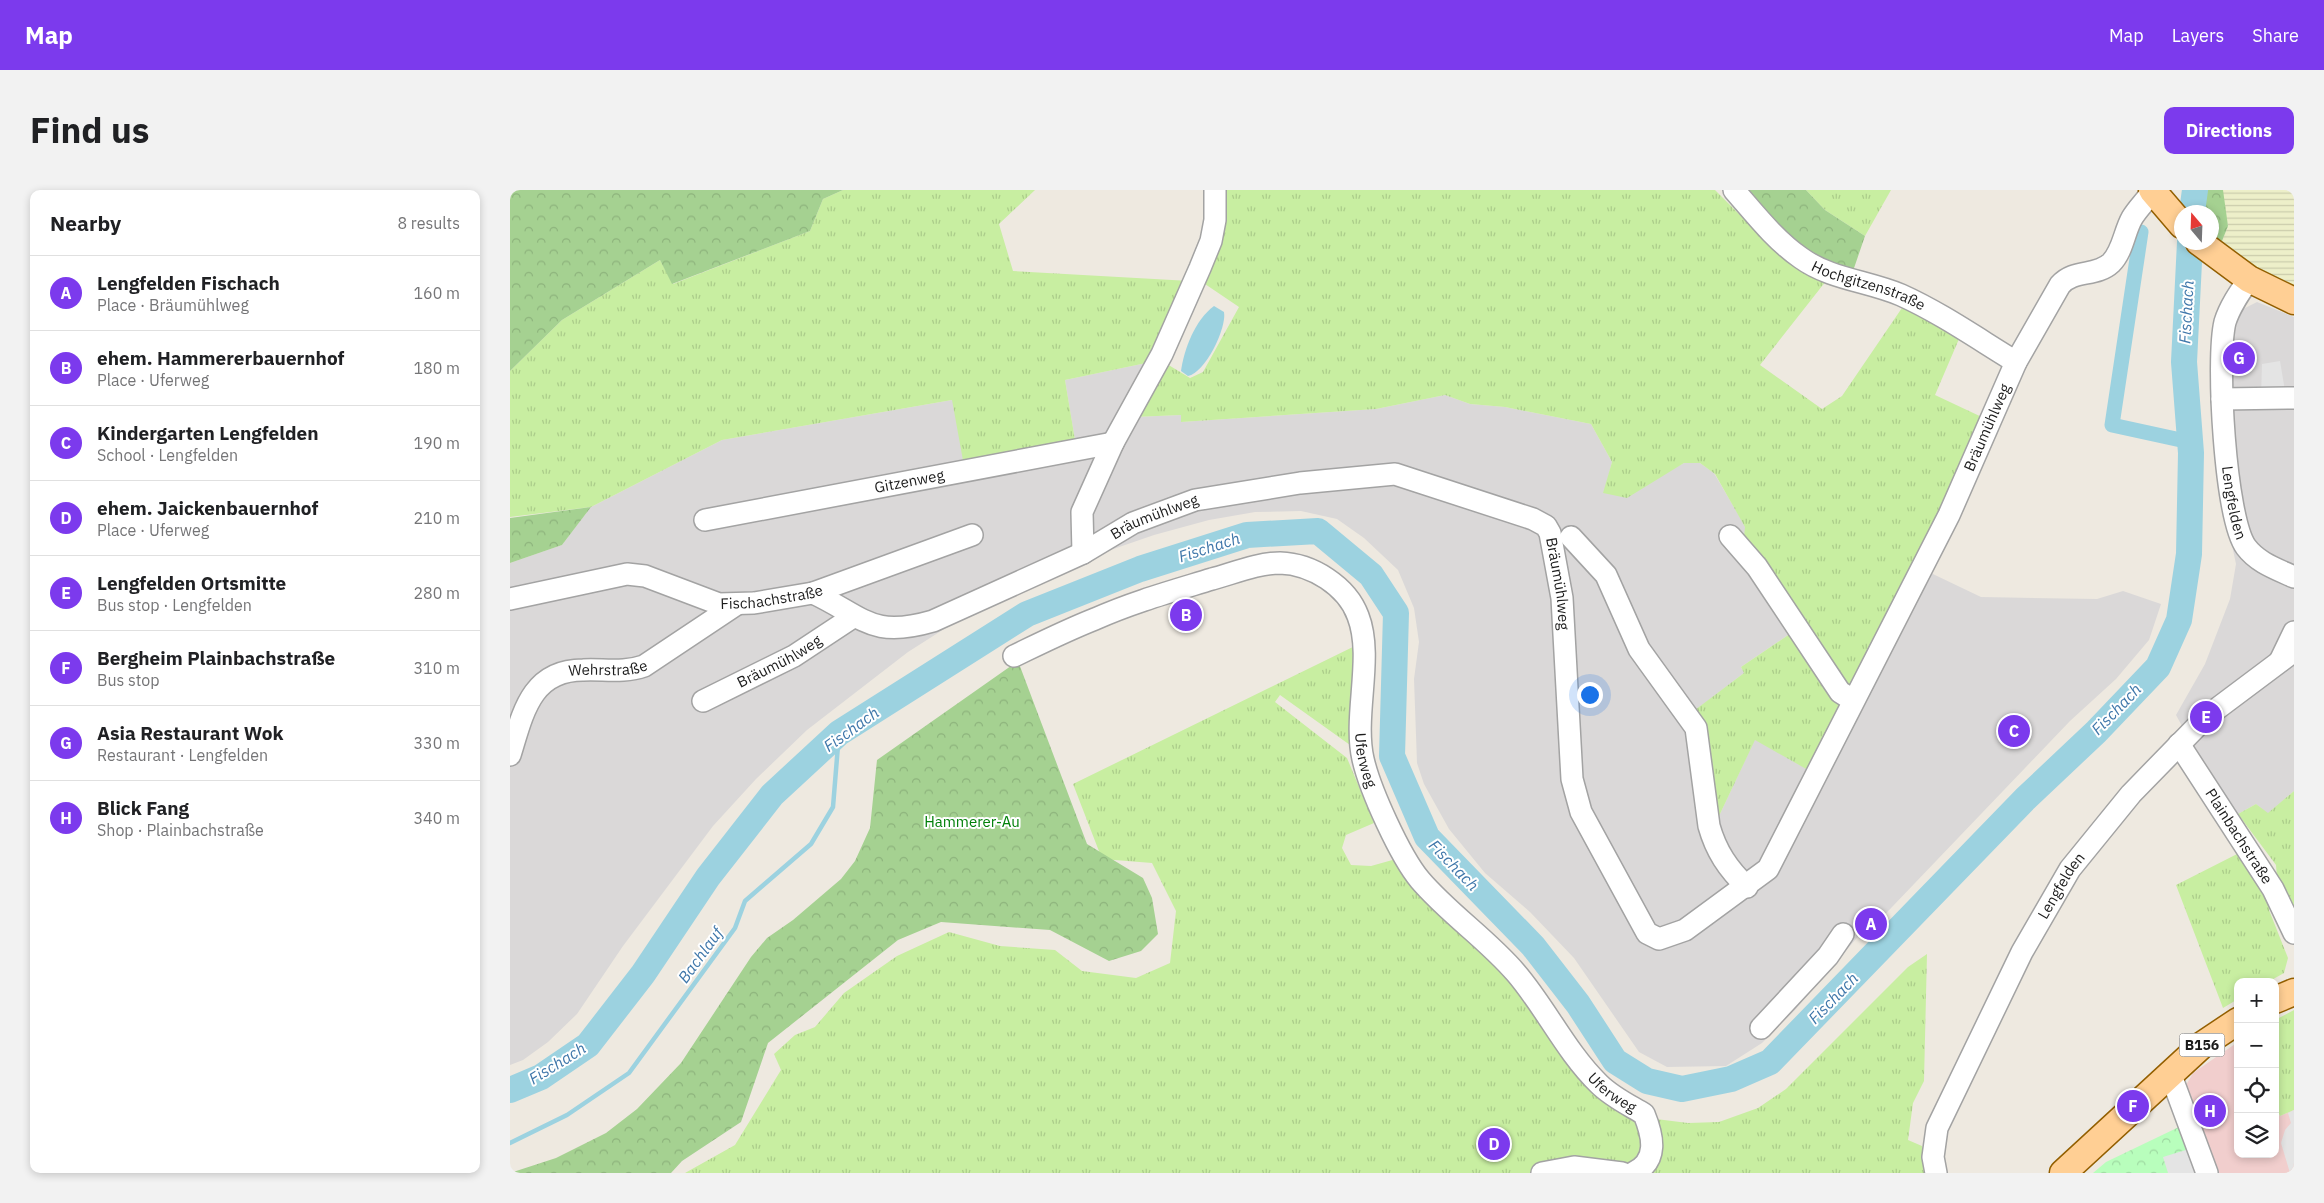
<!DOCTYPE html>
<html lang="en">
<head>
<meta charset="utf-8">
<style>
  :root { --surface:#fff; --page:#f2f2f2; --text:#202124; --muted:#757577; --line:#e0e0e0; --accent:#7c3aed }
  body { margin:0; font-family:"IBM Plex Sans",sans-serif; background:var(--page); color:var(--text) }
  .controls { position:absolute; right:15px; bottom:15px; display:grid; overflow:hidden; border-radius:10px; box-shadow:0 2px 8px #0003 }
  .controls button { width:45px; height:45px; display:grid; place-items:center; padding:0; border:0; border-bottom:1px solid var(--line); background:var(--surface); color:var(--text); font:25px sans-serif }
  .compass { position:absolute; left:1664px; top:15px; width:45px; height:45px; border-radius:50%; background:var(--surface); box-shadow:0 2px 8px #0003; rotate:341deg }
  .you { position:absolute; left:1079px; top:504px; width:18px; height:18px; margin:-12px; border:4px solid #fff; border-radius:50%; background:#1a73e8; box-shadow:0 0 0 8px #1a73e833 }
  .badge { display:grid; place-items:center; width:32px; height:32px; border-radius:50%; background:var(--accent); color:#fff; font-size:16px; font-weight:700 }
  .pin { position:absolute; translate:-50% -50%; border:2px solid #fff; box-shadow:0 1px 5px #0006 }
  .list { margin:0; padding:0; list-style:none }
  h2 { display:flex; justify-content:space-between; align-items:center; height:65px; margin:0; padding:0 20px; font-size:21px }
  h2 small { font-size:16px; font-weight:400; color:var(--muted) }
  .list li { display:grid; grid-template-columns:32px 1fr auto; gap:15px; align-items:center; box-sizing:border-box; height:75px; padding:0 20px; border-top:1px solid var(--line) }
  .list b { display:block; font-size:19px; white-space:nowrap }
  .list p { margin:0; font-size:16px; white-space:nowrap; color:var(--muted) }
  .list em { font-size:16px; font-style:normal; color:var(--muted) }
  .icon { flex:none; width:28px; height:28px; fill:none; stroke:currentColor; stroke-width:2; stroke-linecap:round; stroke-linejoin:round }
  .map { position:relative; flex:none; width:1784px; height:983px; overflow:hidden; border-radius:10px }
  header { display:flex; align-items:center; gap:30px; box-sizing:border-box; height:70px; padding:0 25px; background:var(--accent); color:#fff }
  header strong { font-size:24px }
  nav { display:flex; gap:28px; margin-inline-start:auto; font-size:18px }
  .intro { display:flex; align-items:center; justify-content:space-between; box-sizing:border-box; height:120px; padding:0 30px }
  h1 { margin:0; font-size:35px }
  .button { padding:12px 22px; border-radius:10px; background:var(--accent); color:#fff; font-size:18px; font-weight:700 }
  main { display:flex; gap:30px; padding:0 30px }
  aside { flex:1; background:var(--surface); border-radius:10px; box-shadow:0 2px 8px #0003 }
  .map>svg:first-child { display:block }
  .residential { fill:#dad8d8 }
  .commercial { fill:#f1cecd }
  .farmland { fill:url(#farmland-rules) }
  .grass { fill:url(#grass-tufts) }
  .forest { fill:url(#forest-crowns) }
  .park { fill:url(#park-crowns) }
  .parking { fill:#e4e4e4 }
  .water { fill:#9cd2e0 }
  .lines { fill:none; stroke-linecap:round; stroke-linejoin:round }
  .stream { stroke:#9cd2e0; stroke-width:4.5 }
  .canal { stroke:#9cd2e0; stroke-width:15 }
  .river { stroke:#9cd2e0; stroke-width:26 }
  .minor-casing { stroke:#a3a3a3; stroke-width:24 }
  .major-casing { stroke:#935f00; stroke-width:29 }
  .minor { stroke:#fff; stroke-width:21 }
  .major { stroke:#ffcf94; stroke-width:26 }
  .labels { text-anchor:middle; stroke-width:4; stroke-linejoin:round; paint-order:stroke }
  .shield { fill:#fff; stroke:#606060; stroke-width:1 }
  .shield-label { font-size:14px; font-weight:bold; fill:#1c1c1c }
  .street-label { font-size:15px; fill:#1c1c1c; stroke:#fff }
  .park-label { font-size:15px; fill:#02810a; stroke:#fff }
  .water-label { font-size:16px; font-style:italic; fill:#3f77aa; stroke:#fff }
</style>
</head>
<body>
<header>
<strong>Map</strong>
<nav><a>Map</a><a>Layers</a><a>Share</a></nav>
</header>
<div class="intro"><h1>Find us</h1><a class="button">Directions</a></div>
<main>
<aside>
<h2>Nearby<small>8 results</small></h2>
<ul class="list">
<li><span class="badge">A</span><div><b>Lengfelden Fischach</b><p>Place · Bräumühlweg</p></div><em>160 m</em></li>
<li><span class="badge">B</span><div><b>ehem. Hammererbauernhof</b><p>Place · Uferweg</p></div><em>180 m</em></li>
<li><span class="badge">C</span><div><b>Kindergarten Lengfelden</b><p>School · Lengfelden</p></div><em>190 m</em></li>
<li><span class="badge">D</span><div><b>ehem. Jaickenbauernhof</b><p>Place · Uferweg</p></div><em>210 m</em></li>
<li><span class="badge">E</span><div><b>Lengfelden Ortsmitte</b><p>Bus stop · Lengfelden</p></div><em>280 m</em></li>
<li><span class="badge">F</span><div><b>Bergheim Plainbachstraße</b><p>Bus stop</p></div><em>310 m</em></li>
<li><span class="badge">G</span><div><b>Asia Restaurant Wok</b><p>Restaurant · Lengfelden</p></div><em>330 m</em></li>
<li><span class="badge">H</span><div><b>Blick Fang</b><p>Shop · Plainbachstraße</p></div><em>340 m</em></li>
</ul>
</aside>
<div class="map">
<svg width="1784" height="983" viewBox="0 0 1784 983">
  <defs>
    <pattern id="farmland-rules" width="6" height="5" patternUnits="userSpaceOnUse" patternTransform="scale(1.25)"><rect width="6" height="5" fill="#edefc9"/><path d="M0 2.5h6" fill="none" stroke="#cbccac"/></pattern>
    <pattern id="grass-tufts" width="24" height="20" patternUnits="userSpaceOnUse" patternTransform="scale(1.25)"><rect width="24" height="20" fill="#c8eea1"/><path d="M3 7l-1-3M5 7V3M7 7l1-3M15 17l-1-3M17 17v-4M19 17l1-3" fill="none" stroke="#abcc8a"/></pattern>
    <pattern id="forest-crowns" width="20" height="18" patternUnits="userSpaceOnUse" patternTransform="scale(1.25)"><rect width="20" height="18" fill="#a5d191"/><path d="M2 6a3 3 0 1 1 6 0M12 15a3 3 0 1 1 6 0" fill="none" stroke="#8db37c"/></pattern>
    <pattern id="park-crowns" width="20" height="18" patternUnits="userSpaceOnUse" patternTransform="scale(1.25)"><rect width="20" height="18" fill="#b8febc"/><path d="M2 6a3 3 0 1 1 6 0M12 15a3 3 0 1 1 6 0" fill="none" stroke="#9ed9a1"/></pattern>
  </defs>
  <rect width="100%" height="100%" fill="#eee9e0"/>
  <g class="residential">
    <path d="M1747,112l37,15v474l-26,23 -12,-10 -18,10 -15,-13 -47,-86 29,-51 25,-65 6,-35 -7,-33 -11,-135 -7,-4 1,-57 4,-7 17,-14z"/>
    <path d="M641,172l-17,55 47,-2v7l195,-13 69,-14 25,9 35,3 86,17 21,38 -8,31 56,-17 24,-13h16l14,10 89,152 -62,42 3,6 -52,40 27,103 36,-77 52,30 107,-204 67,32 116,2 26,-8 38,13 -12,36 -33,39 -46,42 -200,209 -8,2 -67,78 -33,33 -36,23 -59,1 -28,-15 -65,-94 -44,-46 -45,-39 -36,-44 -25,-45 -7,-21 -3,-84 5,-37 -5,-34 -16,-38 -34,-32 -27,-19 -36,-8 -46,1 -46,8 -55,15 -55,19 -91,40 -56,30 -44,28 -101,78 -51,49 -43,47 -90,120 -46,68 -29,28 -25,18 -13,5v-502l52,-18 29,-38 131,-67 230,-40 124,46 -11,-66z"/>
  </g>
  <path class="commercial" d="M1728,852v112h37v-49l5,11 14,-6v63h-90l-19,-86 8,-14z"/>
  <path class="farmland" d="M1713,0h71v96l-18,-7 -27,-15 -27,-23 6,-15 -5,-26z"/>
  <g class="grass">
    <path d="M333,0h192l-36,34 14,47 177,10 -39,81 -86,18 11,66 -112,20 -12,-66 -230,40 -131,67 -81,10v-146l52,-51 98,-60 13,24 137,-53 13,-32z"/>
    <path d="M711,0h494l36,36 75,55 -66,84 62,44 20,-13 64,-94 56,30 -27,63 51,24 -32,72 -146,279 -53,-30 -36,76 -5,-1 -23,-102 53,-40 -3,-6 62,-42 -59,-88 1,-10 -30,-53 -15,-11h-16l-57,35 -24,-5 9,-31 -21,-38 -86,-17 -35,-3 -25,-9 -69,14 -195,13v-7l-47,2 28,-56 28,17 13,-6 36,-65 -37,-25z"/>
    <path d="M1296,0h85l-26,46 -40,-26z"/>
    <path d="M851,453l-4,107 -77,-55 -5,7 72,56 27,65 -28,12 -4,13 9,17 20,1 25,-7 91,90 85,109 84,61 32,4 31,-1 39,-14 28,-19 122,-122 19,-13 -3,127 -11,22 -5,37 14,6 6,27h-1243l50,-28 46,-75 -7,-16 21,-19 20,-8 29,-34 53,-37 52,-24 51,14 55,4 27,21 54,7 34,-15 6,-52 -24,-48 -50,-4 -29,-75z"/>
    <path d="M1784,601v120l-17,-33 -1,-13 -38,-51 18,-10 12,9z"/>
    <path d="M1733,661l29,50 -3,9 19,48 -4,15 -16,9h-30v17l-15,9 -47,-123z"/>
    <path d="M1784,820v100l-14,6 -5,-11v-85z"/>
  </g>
  <g class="forest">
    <path d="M0,0h333l-20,9 -13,32 -138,53 -12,-24 -98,60 -52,51z"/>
    <path d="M1225,0h71l19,20 40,26 -12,35h-22z"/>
    <path d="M1691,0h22l5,36 -6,15 -10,-4v-25h-16z"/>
    <path d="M81,317l-29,38 -52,18v-45z"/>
    <path d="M508,471l69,183 56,34 9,20 6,36 -17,17 -32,10 -59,-31 -109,-8 -43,18 -130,103 -27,79 -59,39 -11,12h-161l46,-15 50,-25 31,-24 44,-46 70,-106 16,-19 26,-18 48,-41 14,-18 15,-33 7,-68z"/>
  </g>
  <path class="park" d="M1671,936l16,47h-104l13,-11z"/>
  <g class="parking">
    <path d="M1770,171l6,36 -25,1 1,-34z"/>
    <path d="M1784,920v63h-4l-9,-30 4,-13 6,-7 -3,-10z"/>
    <path d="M1679,959l7,24h-28l-5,-16z"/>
  </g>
  <path class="water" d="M704,116l10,6c3,16 -19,61 -36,64l-7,-5c3,-22 14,-51 33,-65z"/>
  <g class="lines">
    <path class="stream" d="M0,953l57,-28 62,-42 106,-145 10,-27 66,-57 22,-37 6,-74"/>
    <path class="canal" d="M1631,42l-29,193 78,17"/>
    <g class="river">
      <path d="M1682,22l3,-22"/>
      <path d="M0,900l31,-13 47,-32 55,-71 65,-97 64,-82 67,-62 188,-119 113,-45 107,-34 71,-4 53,44 25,38 -4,143 35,81 106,109 45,58 37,57 32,20 35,8 49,-10 39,-17 255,-263 71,-67 62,-65 21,-47 10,-66 2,-101 -7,-91 6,-120"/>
    </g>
    <g class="minor-casing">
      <g id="minor">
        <path id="s1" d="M1224,0c21,24 41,50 67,68 29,21 67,23 100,37 40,18 77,44 115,67"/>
        <path id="s2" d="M1739,89c-9,13 -19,27 -24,43 -9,37 0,196 21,225 12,16 31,22 48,30"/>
        <path d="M1712,209l72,-1"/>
        <path id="s3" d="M195,330l408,-77"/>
        <path d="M1220,346l27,31 83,125 8,5 6,1"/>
        <path d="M1061,347l35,38 33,74 57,79 13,98c7,25 19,43 38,61"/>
        <path d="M573,363l-1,-41 31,-69 49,-89 38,-86 11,-27 4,-21v-30"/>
        <path id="s4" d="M303,403c51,24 58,46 120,28l150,-68 50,-30 62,-23 105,-17 95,-9 138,45 13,7 4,7 12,65 10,181 9,33 66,121 12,6 26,-9 83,-61 181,-354 67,-153 44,-77c14,-16 36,-8 51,-22 12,-12 13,-31 21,-45 6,-10 15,-18 21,-28"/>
        <path id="s5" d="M0,409l117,-25 18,2 74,28 35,-1 59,-10 159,-58"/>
        <path id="s6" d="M504,466c27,-13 53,-26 81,-37 38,-17 78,-28 117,-40 22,-6 46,-16 68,-16 32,1 67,23 78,53 16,41 -5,99 5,143 7,31 37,97 57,121 29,34 67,59 96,93 30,35 50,79 83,111 13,13 30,21 45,30 9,22 15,47 -11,59"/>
        <path d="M1770,471l14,-29"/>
        <path id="s7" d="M193,511l91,-45 59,-39"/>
        <path id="s8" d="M1669,554l94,145 21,44"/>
        <path id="s9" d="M0,565c13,-42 21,-85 73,-85 21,-1 41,3 61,-4l93,-62"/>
        <path d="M1251,838l67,-72 15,-22"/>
        <path d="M1660,883l37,100"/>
        <path d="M1032,983l32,-6 48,6"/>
        <path id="s10" d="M1426,983l-3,-16 4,-29 85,-176 48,-83 61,-75 75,-77 88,-66"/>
      </g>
    </g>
    <g class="major-casing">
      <g id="major">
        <path d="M1642,0l30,35"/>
        <path d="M1689,52l50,37 45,22"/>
        <path d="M1765,810l19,-8"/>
        <path d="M1553,983l139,-128 36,-24"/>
      </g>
    </g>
    <use href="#minor" class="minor"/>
    <use href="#major" class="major"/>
  </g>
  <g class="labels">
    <rect class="shield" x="1669.5" y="843.5" width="45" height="23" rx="4"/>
    <g class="shield-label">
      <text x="1692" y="860">B156</text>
    </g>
    <g class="street-label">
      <text dy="5" stroke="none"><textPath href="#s1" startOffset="169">Hochgitzenstraße</textPath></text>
      <text dy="5" stroke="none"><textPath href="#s4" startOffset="1844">Bräumühlweg</textPath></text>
      <text dy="5" stroke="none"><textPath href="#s3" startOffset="208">Gitzenweg</textPath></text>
      <text dy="5" stroke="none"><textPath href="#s2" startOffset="231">Lengfelden</textPath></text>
      <text dy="5" stroke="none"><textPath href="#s4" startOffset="374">Bräumühlweg</textPath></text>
      <text dy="5" stroke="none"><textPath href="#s4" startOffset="839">Bräumühlweg</textPath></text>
      <text dy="5" stroke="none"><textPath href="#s5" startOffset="270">Fischachstraße</textPath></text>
      <text dy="5" stroke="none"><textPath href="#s7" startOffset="86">Bräumühlweg</textPath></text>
      <text dy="5" stroke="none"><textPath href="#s9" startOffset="148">Wehrstraße</textPath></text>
      <text dy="5" stroke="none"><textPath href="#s6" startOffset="528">Uferweg</textPath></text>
      <text dy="5" stroke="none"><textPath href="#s8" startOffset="110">Plainbachstraße</textPath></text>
      <text dy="5" stroke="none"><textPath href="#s10" startOffset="318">Lengfelden</textPath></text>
      <text dy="5" stroke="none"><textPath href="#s6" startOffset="949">Uferweg</textPath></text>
    </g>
    <g class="park-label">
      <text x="462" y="637">Hammerer-Au</text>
    </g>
    <g class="water-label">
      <text transform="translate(1676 122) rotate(-87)" y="6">Fischach</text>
      <text transform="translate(699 357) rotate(-18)" y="6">Fischach</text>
      <text transform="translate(1606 519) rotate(-46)" y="6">Fischach</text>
      <text transform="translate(341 539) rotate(-36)" y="6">Fischach</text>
      <text transform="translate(944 675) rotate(46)" y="6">Fischach</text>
      <text transform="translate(190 765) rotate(-54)" y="6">Bachlauf</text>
      <text transform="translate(1323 808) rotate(-46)" y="6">Fischach</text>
      <text transform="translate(47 873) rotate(-32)" y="6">Fischach</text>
    </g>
  </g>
</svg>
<div class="controls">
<button>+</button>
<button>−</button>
<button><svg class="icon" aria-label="locate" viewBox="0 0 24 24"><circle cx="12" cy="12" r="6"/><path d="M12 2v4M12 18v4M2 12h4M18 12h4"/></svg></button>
<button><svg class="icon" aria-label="layers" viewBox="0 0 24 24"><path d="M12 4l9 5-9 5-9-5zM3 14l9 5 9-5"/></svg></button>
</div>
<svg class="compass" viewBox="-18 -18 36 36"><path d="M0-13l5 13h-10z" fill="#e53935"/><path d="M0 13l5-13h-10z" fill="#757577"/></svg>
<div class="you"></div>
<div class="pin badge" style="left:1361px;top:734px">A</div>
<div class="pin badge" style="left:676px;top:425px">B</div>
<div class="pin badge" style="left:1504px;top:541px">C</div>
<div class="pin badge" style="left:984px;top:954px">D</div>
<div class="pin badge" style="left:1696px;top:527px">E</div>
<div class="pin badge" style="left:1623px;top:916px">F</div>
<div class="pin badge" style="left:1729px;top:168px">G</div>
<div class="pin badge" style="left:1700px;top:921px">H</div>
</div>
</main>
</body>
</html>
